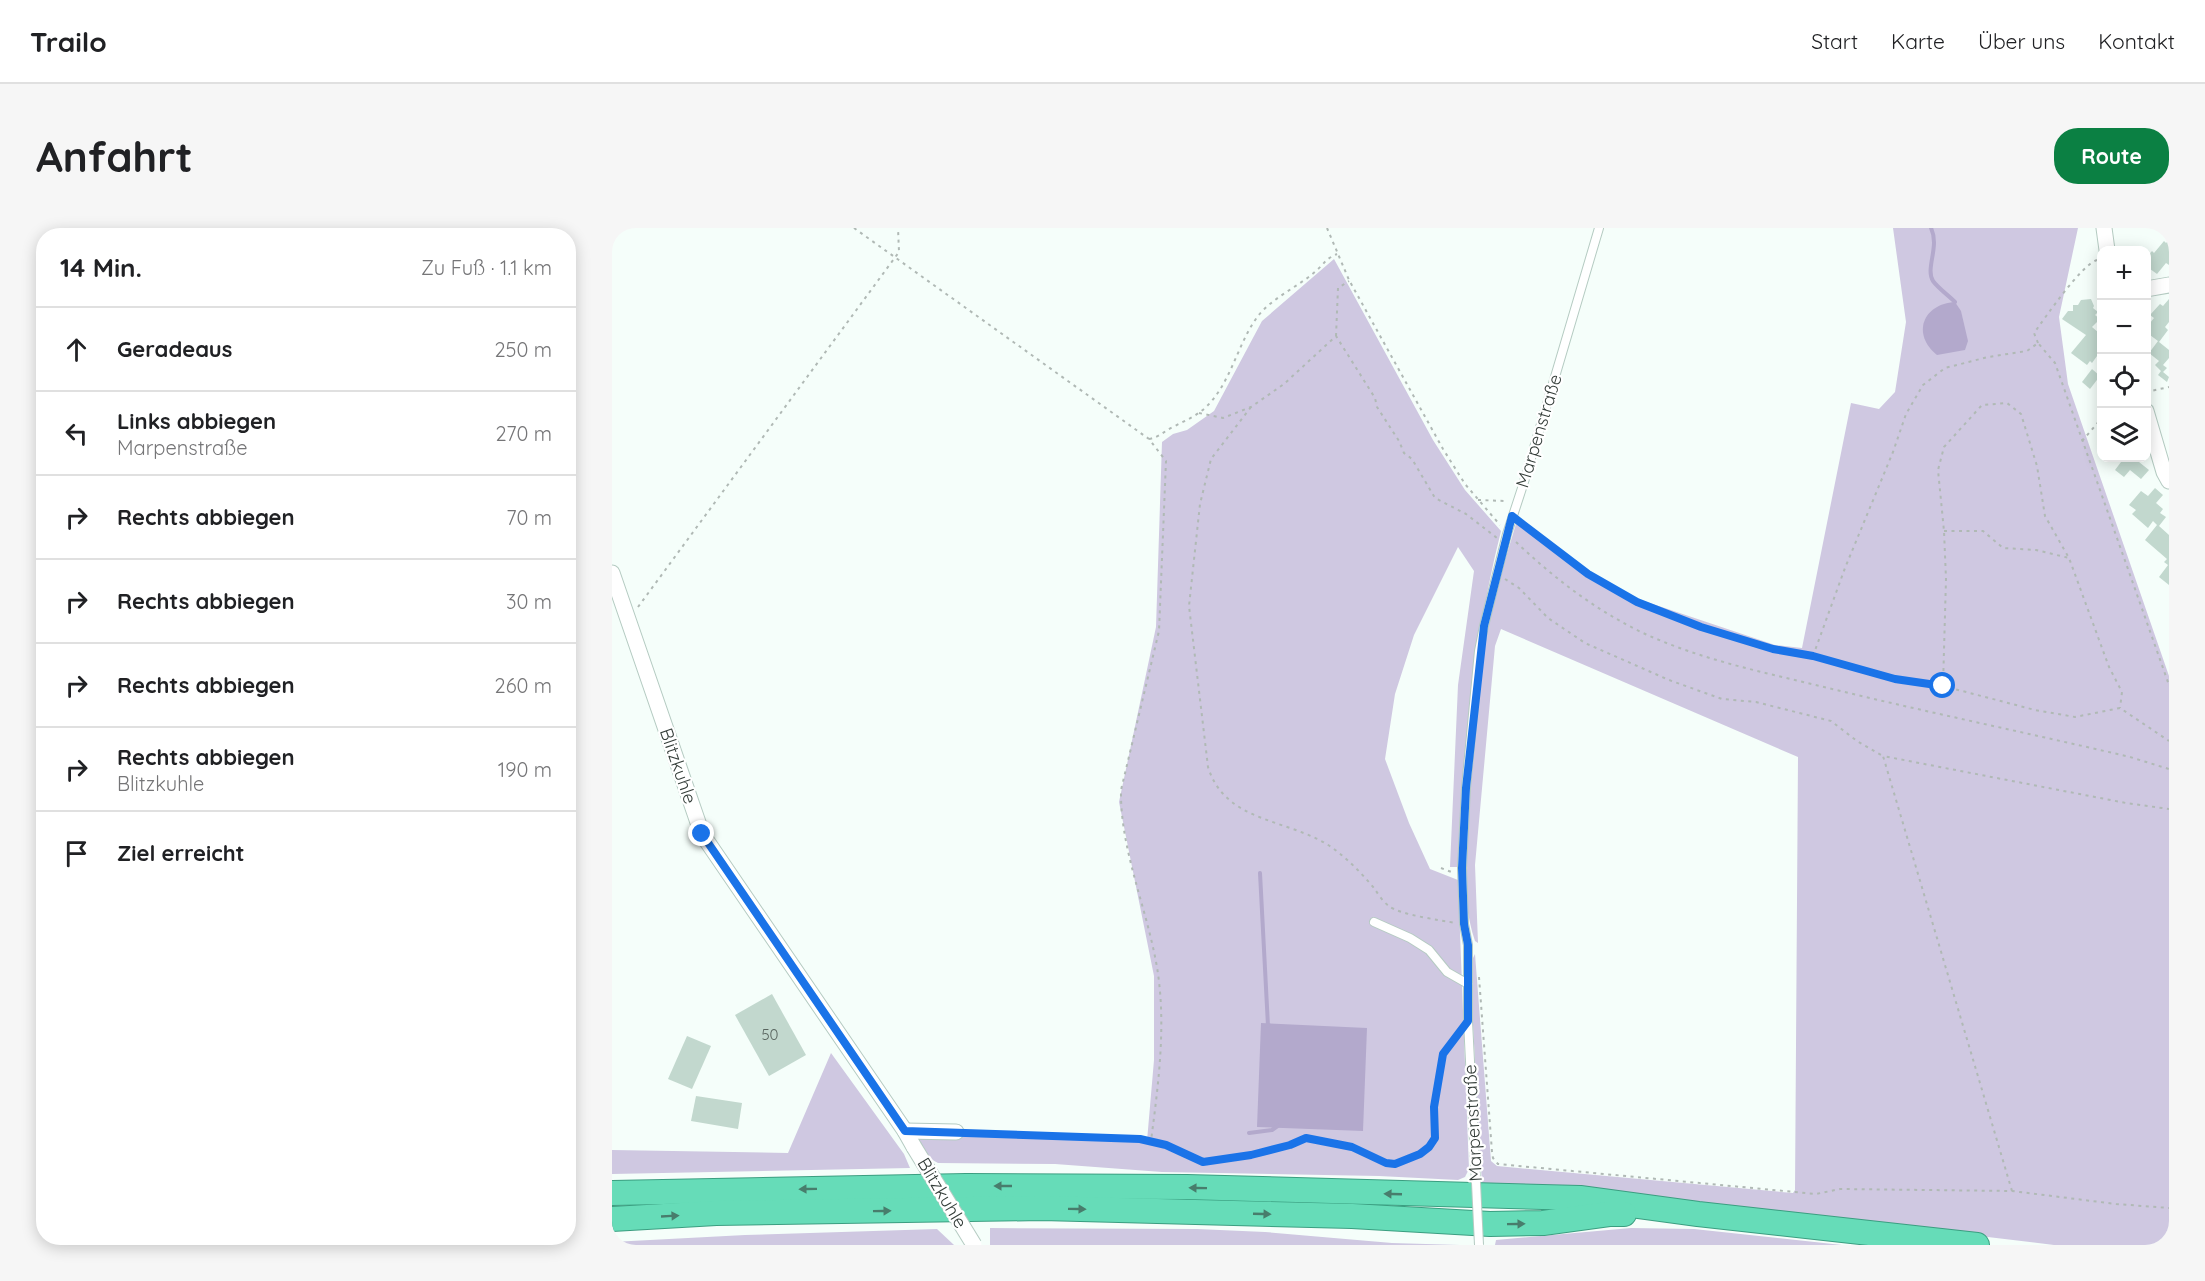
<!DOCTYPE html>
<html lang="de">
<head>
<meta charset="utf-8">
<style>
  :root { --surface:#fff; --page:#f6f6f6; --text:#202124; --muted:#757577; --line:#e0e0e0; --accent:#0b8043 }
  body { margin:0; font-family:Quicksand,sans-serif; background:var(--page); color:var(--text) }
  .controls { position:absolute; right:18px; top:18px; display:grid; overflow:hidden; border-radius:12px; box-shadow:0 3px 15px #0003 }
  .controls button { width:54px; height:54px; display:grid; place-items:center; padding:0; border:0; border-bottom:2px solid var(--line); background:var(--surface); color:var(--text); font:30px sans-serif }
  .stop { position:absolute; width:18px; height:18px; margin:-14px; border:4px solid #1a73e8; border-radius:50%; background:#fff }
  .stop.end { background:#1a73e8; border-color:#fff; box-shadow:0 2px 6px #0008 }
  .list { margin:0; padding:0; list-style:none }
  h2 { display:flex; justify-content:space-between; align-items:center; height:78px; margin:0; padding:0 24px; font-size:26px }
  h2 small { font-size:20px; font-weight:400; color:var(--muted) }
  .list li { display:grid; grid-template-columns:39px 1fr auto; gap:18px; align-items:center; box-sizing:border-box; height:84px; padding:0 24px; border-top:2px solid var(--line) }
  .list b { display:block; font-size:22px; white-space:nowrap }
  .list p { margin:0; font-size:20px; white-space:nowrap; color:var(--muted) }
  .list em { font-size:20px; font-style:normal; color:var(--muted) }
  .icon { flex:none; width:33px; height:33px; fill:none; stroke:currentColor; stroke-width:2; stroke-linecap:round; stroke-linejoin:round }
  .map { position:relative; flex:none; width:1557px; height:1017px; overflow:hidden; border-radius:24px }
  header { display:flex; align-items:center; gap:36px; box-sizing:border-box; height:84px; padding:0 30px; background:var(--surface); border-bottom:2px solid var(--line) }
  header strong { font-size:28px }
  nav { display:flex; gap:33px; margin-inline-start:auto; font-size:21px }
  .intro { display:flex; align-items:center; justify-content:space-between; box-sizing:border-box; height:144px; padding:0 36px }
  h1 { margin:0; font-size:42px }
  .button { padding:15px 27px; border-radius:24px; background:var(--accent); color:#fff; font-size:21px; font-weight:700 }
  main { display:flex; gap:36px; padding:0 36px }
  aside { flex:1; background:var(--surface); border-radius:24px; box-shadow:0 3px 15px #0003 }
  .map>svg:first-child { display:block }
  .green { fill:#cfc8e1 }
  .water { fill:#b3a9cc }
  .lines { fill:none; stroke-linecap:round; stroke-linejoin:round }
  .stream { stroke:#b3a9cc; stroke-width:4 }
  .building { fill:#c2d8ce }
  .service-casing { stroke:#b5cbc2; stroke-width:10 }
  .minor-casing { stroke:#b5cbc2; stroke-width:17 }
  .trunk-casing { stroke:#3b9e80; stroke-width:26 }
  .path { stroke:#b0b9b5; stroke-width:2; stroke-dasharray:3 4.5; stroke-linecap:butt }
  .service { stroke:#fff; stroke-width:8 }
  .minor { stroke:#fff; stroke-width:15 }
  .trunk { stroke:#66dcb8; stroke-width:24 }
  .service-bridge-casing { stroke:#b5cbc2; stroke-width:10; stroke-linecap:butt }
  .minor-bridge-casing { stroke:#b5cbc2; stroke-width:17; stroke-linecap:butt }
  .service-bridge { stroke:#fff; stroke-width:8 }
  .minor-bridge { stroke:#fff; stroke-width:15 }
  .oneway { fill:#487d6c }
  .route { stroke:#1a73e8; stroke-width:8 }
  .labels { text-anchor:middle; stroke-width:4.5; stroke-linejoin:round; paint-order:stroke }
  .number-label { font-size:15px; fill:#58645e }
  .street-label { font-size:18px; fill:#343d39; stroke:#fff }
</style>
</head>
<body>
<header>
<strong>Trailo</strong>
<nav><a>Start</a><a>Karte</a><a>Über uns</a><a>Kontakt</a></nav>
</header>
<div class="intro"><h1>Anfahrt</h1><a class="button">Route</a></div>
<main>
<aside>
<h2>14 Min.<small>Zu Fuß · 1.1 km</small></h2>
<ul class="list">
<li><svg class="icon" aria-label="ahead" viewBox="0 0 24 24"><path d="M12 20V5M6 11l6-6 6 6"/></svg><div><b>Geradeaus</b></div><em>250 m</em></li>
<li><svg class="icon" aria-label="left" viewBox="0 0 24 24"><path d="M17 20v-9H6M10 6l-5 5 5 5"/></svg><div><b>Links abbiegen</b><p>Marpenstraße</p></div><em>270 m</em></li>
<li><svg class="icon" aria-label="right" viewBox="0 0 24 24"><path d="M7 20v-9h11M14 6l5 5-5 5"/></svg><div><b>Rechts abbiegen</b></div><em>70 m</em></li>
<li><svg class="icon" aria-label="right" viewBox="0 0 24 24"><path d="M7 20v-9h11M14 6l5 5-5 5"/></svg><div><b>Rechts abbiegen</b></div><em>30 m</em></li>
<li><svg class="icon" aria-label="right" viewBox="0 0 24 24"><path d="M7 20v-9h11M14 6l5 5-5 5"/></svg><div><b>Rechts abbiegen</b></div><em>260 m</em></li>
<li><svg class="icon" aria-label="right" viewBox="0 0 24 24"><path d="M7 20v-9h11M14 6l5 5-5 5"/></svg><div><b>Rechts abbiegen</b><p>Blitzkuhle</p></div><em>190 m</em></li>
<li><svg class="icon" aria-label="arrive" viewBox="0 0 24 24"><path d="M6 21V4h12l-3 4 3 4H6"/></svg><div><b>Ziel erreicht</b></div></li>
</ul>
</aside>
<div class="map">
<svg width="1557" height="1017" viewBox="0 0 1557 1017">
  <rect width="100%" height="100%" fill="#f5fefa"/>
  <g class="green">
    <path d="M1281,0h185l-19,89 9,67 101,292v569h-115l-451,-54 -121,-6 -12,-213 1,-10 4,-8 16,207 6,5 296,27 2,-3 3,-433 -297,-128 -6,17 -20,219 3,78 -3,-2c-21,-62 -6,-154 1,-218 3,-30 4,-62 10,-92 8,-38 21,-76 32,-114l72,55 48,27 137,46 27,3 49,-245 28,6 16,-17 11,-70z"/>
    <path d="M722,31l99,181 32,50 36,41c-28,110 -37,223 -42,336h-9l8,-182 16,-114 -16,-24 -44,88 -19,59 -10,65 24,64 21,46 28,11 11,289 -4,8 -7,3 -79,-4 -217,-4 -107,-8 -117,-1c-10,-5 -17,-13 -20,-24l3,-5 226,7 7,-81v-84l-35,-174 37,-175 6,-185 11,-8 14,-4 27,-19 48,-90z"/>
    <path d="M219,825l73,101 6,14 -298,6v-24l176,3z"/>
    <path d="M378,1000l207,1 68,3 127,11 68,2h-470z"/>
    <path d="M1019,1000l63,1 148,16h-347l1,-5z"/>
    <path d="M325,1001l17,16h-342v-3l133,-7z"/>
  </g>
  <g class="water">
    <path d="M1343,74l6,9 7,30 -3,9 -28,5c-26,-21 -14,-51 18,-53z"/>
    <path d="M649,795l106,5 -4,103 -106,-4z"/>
  </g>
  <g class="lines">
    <g class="stream">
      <path d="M1319,0c9,19 -6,40 2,53 5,7 15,14 22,21"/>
      <path d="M648,645l8,153"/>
      <path d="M637,905l23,-3 7,-5"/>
    </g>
  </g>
  <g class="building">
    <path d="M1557,12v25l-3,-2 -9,11 -11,-8v-8l6,-7 2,2 10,-12 2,2z"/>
    <path d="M1479,71l3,7 -1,2 5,4 -3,3 5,4 -8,8 7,6h3v16l-10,14 -2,-2 -3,4 -16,-12 15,-18 -24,-16 6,-8h5v-6h5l3,-5z"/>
    <path d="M1557,71v23l-4,5 3,3 -9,12 10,8v8l-6,7 4,3 -4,4 6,5 -2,5 -9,-7 3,-4 -6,-6 4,-4 -10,-8 9,-12 -12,-9v-4l8,-10 -4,-3 10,-11 3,2z"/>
    <path d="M1480,141l8,7 -10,13 -8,-7z"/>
    <path d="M1512,230h10l15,12 -8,9 -11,-9 -6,7 -9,-7z"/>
    <path d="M1543,260l8,7 -7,8 7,6 -3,4 6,4 -7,9 10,9v50l-10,-8 9,-12 -4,-3 3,-3 -22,-19 12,-15 -4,-4 -5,7 -16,-14 4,-4 -7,-5 12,-14 7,5z"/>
    <path d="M160,766l34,61 -37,21 -34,-61z"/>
    <path d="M75,808l24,10 -19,43 -24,-10z"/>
    <path d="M84,868l46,7 -4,26 -47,-8z"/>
  </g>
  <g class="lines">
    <g class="service-casing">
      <g id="service">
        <path d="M762,694l36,16 19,12 18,22 21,12"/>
        <path d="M863,934l-7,-141v-76l-4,-21 -2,-56 4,-80 13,-137 5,-25 23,-92 16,-49 76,-257"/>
      </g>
    </g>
    <g class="minor-casing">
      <g id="minor">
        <path d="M1492,0l3,22"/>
        <path d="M1534,61l23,-4"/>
        <path d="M1534,183l18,61 5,9"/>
        <path d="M0,345l90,261 203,297 9,16"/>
        <path d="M293,903l51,1"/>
      </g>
    </g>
    <g class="trunk-casing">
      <g id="trunk">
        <path d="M0,965l354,-7 221,1 393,11 118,16 279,31"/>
        <path d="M0,991l104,-6 326,-5 310,8 138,8 53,-1 66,-9h15"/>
      </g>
    </g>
    <g class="path">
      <path d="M242,0l295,211 17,22 -7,170 -38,159c-1,55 22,109 33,162 14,62 5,127 -3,189"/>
      <path d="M715,0l22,52 94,169 22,35 35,41"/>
      <path d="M724,108l2,-48 11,-7"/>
      <path d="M1426,115l-4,-10c11,-15 47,-68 63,-73"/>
      <path d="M1534,164l23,-5"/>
      <path d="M639,179l-40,52 -11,45 -11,102 19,161c18,58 84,51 126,82 16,12 28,25 40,39 4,6 9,14 15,18 11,9 51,14 67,17"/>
      <path d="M587,185l24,5 28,-11 33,-23 52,-48 39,62 2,9 22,34 5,12 8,6 23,39 31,16 31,24"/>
      <path d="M537,211c11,-2 15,-8 24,-12 11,-6 22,-10 32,-19 26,-24 32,-64 53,-92 15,-19 40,-29 58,-45 10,-9 8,-11 21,-17"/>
      <path d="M1470,213l20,-23"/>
      <path d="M866,272l28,1"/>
      <path d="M909,295l67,51 49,28 64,25 72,22 40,7 82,23 48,7 92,24 40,7 45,-9 49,33"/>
      <path d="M1332,303h39l20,17 33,2 33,8"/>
      <path d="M904,314c38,36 78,67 125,90 57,27 121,40 183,55 102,25 204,46 306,70l39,12"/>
      <path d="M893,351l14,9 29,30 37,25 84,37 53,19 34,3 75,19 26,20 26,15"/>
      <path d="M26,379l261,-355 -1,-24"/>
      <path d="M1201,428l32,-88 48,-116 13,-38 17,-29 22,-17 43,-11 39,-6 11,-8 17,20 114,322"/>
      <path d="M1331,458l3,-107 -2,-48 -6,-61 6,-23 38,-42 25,-2 14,11 16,52 8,50 24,42 40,109 13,25 -2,16"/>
      <path d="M829,640l13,5"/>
      <path d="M867,749l13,175 1,6 5,6 318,30 24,-5 172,2 104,13 53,4"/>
      <path d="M358,904l181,9 52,21 48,-7 39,-10 16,-6 46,8 34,16 9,1 25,-10 9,-7 6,-9 -1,-31 9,-53 16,-21"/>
      <path d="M1400,963l-129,-435 243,47 43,6"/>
    </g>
    <use href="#service" class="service"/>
    <use href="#minor" class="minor"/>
    <use href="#trunk" class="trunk"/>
    <g class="service-bridge-casing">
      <path id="service-bridge" d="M863,934l4,83"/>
    </g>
    <g class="minor-bridge-casing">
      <path id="minor-bridge" d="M302,919l60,98"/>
    </g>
    <use href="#service-bridge" class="service-bridge"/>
    <use href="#minor-bridge" class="minor-bridge"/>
  </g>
  <defs><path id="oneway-solid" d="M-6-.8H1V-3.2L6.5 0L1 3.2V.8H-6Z" transform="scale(1.5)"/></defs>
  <g class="oneway">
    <use href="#oneway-solid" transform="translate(391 958) rotate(-180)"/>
    <use href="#oneway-solid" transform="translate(586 960) rotate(-179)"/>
    <use href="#oneway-solid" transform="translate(196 961) rotate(179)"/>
    <use href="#oneway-solid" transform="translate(781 966) rotate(-178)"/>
    <use href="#oneway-solid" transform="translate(465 981) rotate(1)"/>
    <use href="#oneway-solid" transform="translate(270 983) rotate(-1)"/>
    <use href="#oneway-solid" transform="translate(650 986) rotate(2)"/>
    <use href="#oneway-solid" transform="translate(58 988) rotate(-3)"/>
    <use href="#oneway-solid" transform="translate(904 996) rotate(-1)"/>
  </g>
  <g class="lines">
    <path class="route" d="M90,606l203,297 235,8 26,6 37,17 48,-7 39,-10 16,-7 46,9 34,16 9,1 25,-10 9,-7 6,-9 -1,-31 9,-53 25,-33v-76l-4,-21 -2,-56 4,-80 18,-162 28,-110 76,58 49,28 64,25 72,22 40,7 82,23 48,7"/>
  </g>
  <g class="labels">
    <g class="number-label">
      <text x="158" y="812">50</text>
    </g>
    <g class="street-label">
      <text transform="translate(927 203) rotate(-73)" y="6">Marpenstraße</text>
      <text transform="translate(66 538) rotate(71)" y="6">Blitzkuhle</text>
      <text transform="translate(861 895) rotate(-93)" y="6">Marpenstraße</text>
      <text transform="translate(330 965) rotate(59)" y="6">Blitzkuhle</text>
    </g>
  </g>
</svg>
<div class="controls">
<button>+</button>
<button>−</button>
<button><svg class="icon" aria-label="locate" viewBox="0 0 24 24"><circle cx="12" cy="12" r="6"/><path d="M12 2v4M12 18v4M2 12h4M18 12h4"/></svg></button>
<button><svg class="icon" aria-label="layers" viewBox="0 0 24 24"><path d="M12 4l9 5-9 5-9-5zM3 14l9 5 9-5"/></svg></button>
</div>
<div class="stop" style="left:1331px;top:458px"></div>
<div class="stop end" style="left:90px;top:606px"></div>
</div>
</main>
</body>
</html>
